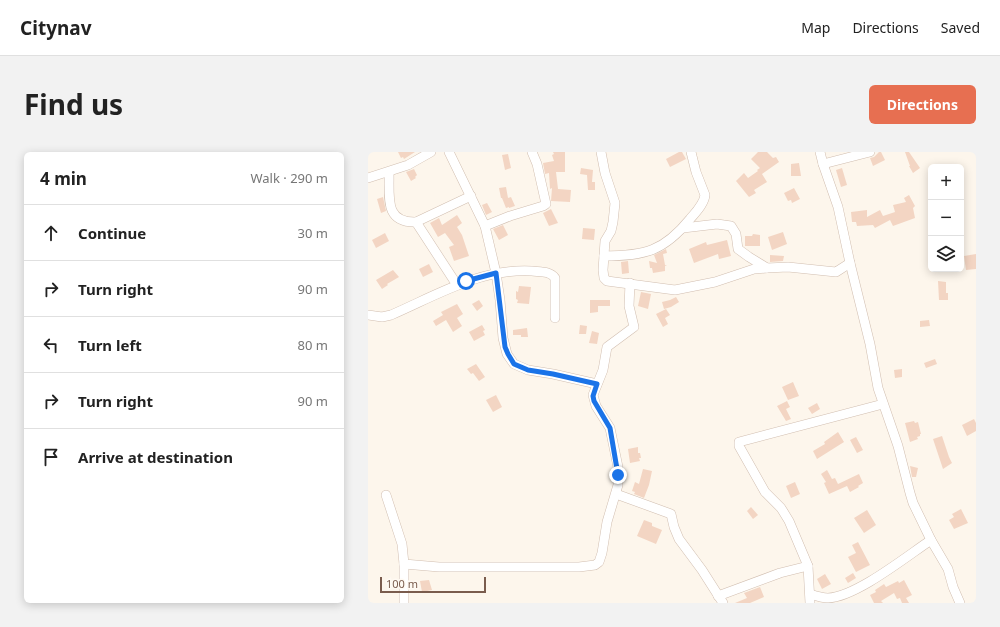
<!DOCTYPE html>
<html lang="en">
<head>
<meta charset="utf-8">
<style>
  :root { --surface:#fff; --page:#f2f2f2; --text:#222; --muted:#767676; --line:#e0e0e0; --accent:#e76f51 }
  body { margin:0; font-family:"Noto Sans",sans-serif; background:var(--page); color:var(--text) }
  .controls { position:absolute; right:12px; top:12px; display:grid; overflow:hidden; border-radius:6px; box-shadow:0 2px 10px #0003 }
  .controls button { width:36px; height:36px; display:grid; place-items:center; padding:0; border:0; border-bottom:1px solid var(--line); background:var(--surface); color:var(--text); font:20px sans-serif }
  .scale { position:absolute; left:12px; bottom:10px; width:106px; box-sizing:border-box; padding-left:4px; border:2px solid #7a5c4d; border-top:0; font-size:11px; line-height:14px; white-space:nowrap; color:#7a5c4d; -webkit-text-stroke:3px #fffaf3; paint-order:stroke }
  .stop { position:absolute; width:12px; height:12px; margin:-9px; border:3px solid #1a73e8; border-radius:50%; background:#fff }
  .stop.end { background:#1a73e8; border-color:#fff; box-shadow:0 1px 4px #0008 }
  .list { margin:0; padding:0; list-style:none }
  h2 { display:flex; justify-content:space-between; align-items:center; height:52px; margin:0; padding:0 16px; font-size:17px }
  h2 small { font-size:13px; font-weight:400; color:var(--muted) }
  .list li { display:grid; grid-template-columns:26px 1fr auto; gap:12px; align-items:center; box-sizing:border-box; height:56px; padding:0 16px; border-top:1px solid var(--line) }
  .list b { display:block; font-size:15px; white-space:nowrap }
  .list em { font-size:13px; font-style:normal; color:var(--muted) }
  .icon { flex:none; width:22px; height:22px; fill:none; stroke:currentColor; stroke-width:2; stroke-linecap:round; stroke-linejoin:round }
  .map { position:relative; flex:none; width:608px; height:451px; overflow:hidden; border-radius:6px }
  header { display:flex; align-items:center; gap:24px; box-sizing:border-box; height:56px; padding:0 20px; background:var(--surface); border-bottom:1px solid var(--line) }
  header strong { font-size:19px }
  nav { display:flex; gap:22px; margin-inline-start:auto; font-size:14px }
  .intro { display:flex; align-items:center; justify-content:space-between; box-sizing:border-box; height:96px; padding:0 24px }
  h1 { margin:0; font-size:28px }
  .button { padding:10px 18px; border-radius:6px; background:var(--accent); color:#fff; font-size:14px; font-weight:700 }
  main { display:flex; gap:24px; padding:0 24px }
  aside { flex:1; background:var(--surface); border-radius:6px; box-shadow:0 2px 10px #0003 }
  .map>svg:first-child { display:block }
  .building { fill:#f3d5c3 }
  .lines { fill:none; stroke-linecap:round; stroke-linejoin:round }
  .minor-casing { stroke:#d1beb0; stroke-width:10 }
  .minor { stroke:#fff; stroke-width:9 }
  .route { stroke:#1a73e8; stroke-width:5 }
</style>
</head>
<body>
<header>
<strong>Citynav</strong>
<nav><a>Map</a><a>Directions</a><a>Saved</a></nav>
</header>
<div class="intro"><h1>Find us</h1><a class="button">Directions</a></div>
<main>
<aside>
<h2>4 min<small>Walk · 290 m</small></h2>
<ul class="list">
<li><svg class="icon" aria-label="ahead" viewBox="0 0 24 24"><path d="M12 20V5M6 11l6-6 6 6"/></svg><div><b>Continue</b></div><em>30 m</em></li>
<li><svg class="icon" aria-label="right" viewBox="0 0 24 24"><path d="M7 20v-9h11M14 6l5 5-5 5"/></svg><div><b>Turn right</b></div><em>90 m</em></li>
<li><svg class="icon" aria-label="left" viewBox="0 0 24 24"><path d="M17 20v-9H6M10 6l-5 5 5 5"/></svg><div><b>Turn left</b></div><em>80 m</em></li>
<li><svg class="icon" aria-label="right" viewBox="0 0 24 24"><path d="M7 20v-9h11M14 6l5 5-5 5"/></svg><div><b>Turn right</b></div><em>90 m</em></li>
<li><svg class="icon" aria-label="arrive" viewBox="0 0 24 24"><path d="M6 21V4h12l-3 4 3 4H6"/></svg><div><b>Arrive at destination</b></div></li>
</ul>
</aside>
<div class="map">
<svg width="608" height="451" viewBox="0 0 608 451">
  <rect width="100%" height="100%" fill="#fdf6ec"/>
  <g class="building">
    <path d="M30,0h17l-11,7 -1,-2 -2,1z"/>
    <path d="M185,0h12v20h-9l2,17 13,1 -1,12 -19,-1 1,-13 -2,1 -1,-16 -4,1 -2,-11 11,-2 -2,-6 2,-1z"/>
    <path d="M311,0h3l4,7 -16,8 -4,-8z"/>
    <path d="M390,0h9l6,6 3,-1 3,5 -17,12 5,8 -13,8 2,3 -7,4 -13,-16 8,-8 4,5 10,-7 -1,-1 3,-2 -9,-9z"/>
    <path d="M511,0h2l4,8 -12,6 -3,-8 4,-1z"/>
    <path d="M537,0h4l11,16 -7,5 -4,-7h1z"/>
    <path d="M140,2l3,14 -6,2 -3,-15z"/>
    <path d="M431,11l2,13h-10v-12z"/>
    <path d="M213,16l12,2 -1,12h3v8h-7l-1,-15 -7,-1z"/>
    <path d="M474,16l5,17 -6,2 -5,-17z"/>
    <path d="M46,17l3,6 -2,2 1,1 -5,3 -5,-9z"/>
    <path d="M138,35l2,11 3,-1 4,9 -6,2v-1l-3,1 -4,-10h-1l-2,-10z"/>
    <path d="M426,36l6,11 -8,4 -1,-3 -3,1 -4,-8z"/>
    <path d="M541,43l6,11 -2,2 2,10 -22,8 -3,-6 -15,8 -2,-3 -16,1 -1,-4h-4l-1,-10 16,-2v7l13,-7 3,6 12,-4 -2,-7 13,-3 -2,-4z"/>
    <path d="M15,45l3,14 -5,2 -4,-14z"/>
    <path d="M119,51l5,9 -6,3 -4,-10z"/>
    <path d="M183,57l7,14 -9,3 -6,-13z"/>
    <path d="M89,63l5,8 -5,4 5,8 7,21 -15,5 -5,-14 5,-2 -9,-12 -7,4 -8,-14 9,-5 3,7z"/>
    <path d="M135,73l5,10 -9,5 -6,-11z"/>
    <path d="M215,76l12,1 -1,11 -12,-1z"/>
    <path d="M415,80l4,12 -15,6 -4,-13z"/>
    <path d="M17,81l4,8 -13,7 -4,-8z"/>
    <path d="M385,82l7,1v11h-15v-10h7z"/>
    <path d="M359,88l4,16 -12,3 -1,-5 -24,9 -5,-14 17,-7 1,3z"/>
    <path d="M298,97l1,4 -4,1 2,11 2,1h-2v5l-12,2 -1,-5h-2l-1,-7 8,2 -3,-8z"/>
    <path d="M608,102v15l-10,1 -2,-14z"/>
    <path d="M402,103l14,1 -1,5 -13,1z"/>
    <path d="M260,109l1,12 -7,1 -1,-12z"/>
    <path d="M61,112l4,8 -10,5 -4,-8z"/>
    <path d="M25,118l6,7 -12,7 1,1 -6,4 -6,-9z"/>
    <path d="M570,129l8,1v11h2v7h-9z"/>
    <path d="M151,134l12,1 -2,17 -12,-1 1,-3 -2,-1v-8l2,1z"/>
    <path d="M273,140l10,2 -3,15 -10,-3z"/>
    <path d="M308,145l3,5 -8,5 -7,2 -2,-7 8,-2z"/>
    <path d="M111,148l4,6 -6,5 -5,-7z"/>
    <path d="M222,148h20v6h-12v6l-8,1z"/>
    <path d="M89,152l6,10 -6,4 5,8 -9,6 -7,-12 -10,6 -3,-5 10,-6 -2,-3z"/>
    <path d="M298,157l4,6 -5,3 3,6 -5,3 -7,-13z"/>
    <path d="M561,168l1,6 -10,1v-6z"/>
    <path d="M114,173l3,5 -2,1 2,4 -11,6 -5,-9z"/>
    <path d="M212,173l7,1 -1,8h-7z"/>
    <path d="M159,176l1,9h-7v-2h-8v-5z"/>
    <path d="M224,179l7,2 -2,11 -8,-1z"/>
    <path d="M567,207l2,5 -11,4 -2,-5z"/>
    <path d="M108,212l9,13 -6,4 -6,-8 -2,1 -4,-5z"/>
    <path d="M534,217v8l-7,1 -1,-8z"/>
    <path d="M425,230l6,14 -11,4 -6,-13z"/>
    <path d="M128,243l6,12 -9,5 -7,-12z"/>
    <path d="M419,249l3,6 -4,2 5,10 -5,2 -9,-15z"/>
    <path d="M449,251l3,6 -8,5 -4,-6z"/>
    <path d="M606,267l2,4v8l-9,5 -5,-11z"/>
    <path d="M546,269l1,2 3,-1 3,12h-1v2l-3,1 1,2 -8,3 -5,-19z"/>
    <path d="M470,280l6,10 -27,17 -4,-8 12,-7 -1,-2z"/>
    <path d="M574,284l7,21 3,6 -9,6 -10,-30z"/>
    <path d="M488,285l7,13 -6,3 -7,-13z"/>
    <path d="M270,295v6h2l1,5h-2l1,3 -10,2 -2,-14z"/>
    <path d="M542,314l8,2 -2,9h-4z"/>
    <path d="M275,317l9,2 -3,14 -5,13 -10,-4 1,-2 -3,-1 3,-9 4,2z"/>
    <path d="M459,318l5,9 3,-1 3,6 21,-10 4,9 -5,3 1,1 -9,5 -3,-6 -18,8 -5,-11 2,-1 -5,-8z"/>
    <path d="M427,330l5,12 -9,4 -5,-12z"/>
    <path d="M383,355l7,8 -5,4 -6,-8z"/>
    <path d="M593,357l7,14 -14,6 -5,-9 5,-3 -2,-3z"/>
    <path d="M499,358l9,15 -12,8 -10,-15z"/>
    <path d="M276,368l8,3v3l10,4 -6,14 -19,-8z"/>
    <path d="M490,390l12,23 -14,7 -8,-15 8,-4 -4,-8z"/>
    <path d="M485,421l3,5 -8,5 -3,-5z"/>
    <path d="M457,422l6,10 -9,5 -5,-10z"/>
    <path d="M61,428l3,10 -10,2 -2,-11z"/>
    <path d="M536,428l8,15 -6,3 3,5h-7l-2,-5 -3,1 -3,-6 -13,8 2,2h-9l-4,-8 6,-3 -1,-2 9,-6 2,3 12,-6 1,2z"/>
    <path d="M392,435l4,10 -14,6h-15l12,-5 -3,-5z"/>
  </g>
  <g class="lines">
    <g class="minor-casing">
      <g id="minor">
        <path d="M81,0l36,74 11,47 4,27 3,38 4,16 7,10 14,6 25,4 44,10"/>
        <path d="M233,0l4,21 10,30 -2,19 -2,9 -6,10 -2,29 1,8 3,3 68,9 40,-8 39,-13 13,-1 21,-1 48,5 14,-9"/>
        <path d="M452,0l3,12 15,43 12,56 20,81 8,44 20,58 12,47 3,10 18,37 17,29 5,18 7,16"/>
        <path d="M455,12l47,-12"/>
        <path d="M21,20c1,23 -6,51 27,50l55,-26"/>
        <path d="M0,26l40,-13 23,-13"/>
        <path d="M48,70l41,63"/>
        <path d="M117,74l25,-10 33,-10 3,-2 -9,-40 -5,-12"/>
        <path d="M315,76l34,-4 14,2 5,8 2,15 11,8 18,11"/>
        <path d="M236,104c41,0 60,-5 86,-37 6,-7 14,-15 15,-24l-9,-23 -5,-20"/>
        <path d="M0,163l14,2 9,-2c46,-20 90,-47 141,-44 9,1 18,0 23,7v40"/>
        <path d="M248,342l55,20 3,13 5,12 23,31 21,33"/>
        <path d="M18,343l16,49 2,20v39"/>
        <path d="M36,412l35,3h140l16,-2 4,-3 3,-9 5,-31 11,-37v-18l-8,-39 -14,-22 -3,-11 10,-25 4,-23 27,-20 -5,-21 1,-23"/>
        <path d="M442,442c6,2 12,4 18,4 28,-1 79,-42 103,-58"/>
        <path d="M350,444l62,-23 28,-7"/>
        <path d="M442,451l-2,-37 -19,-45 -8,-13 -16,-16 -26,-46v-4l144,-38"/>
      </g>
    </g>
    <use href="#minor" class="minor"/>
  </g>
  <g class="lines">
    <path class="route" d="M98,129l30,-8 9,74 3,7 6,10 14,6 25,4 44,10 -4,12 1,5 16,27 8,47"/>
  </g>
</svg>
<div class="controls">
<button>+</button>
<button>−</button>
<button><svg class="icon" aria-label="layers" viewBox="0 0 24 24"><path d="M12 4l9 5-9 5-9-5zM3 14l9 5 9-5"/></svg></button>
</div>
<div class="scale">100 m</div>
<div class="stop" style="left:98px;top:129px"></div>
<div class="stop end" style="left:250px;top:323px"></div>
</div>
</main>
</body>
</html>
